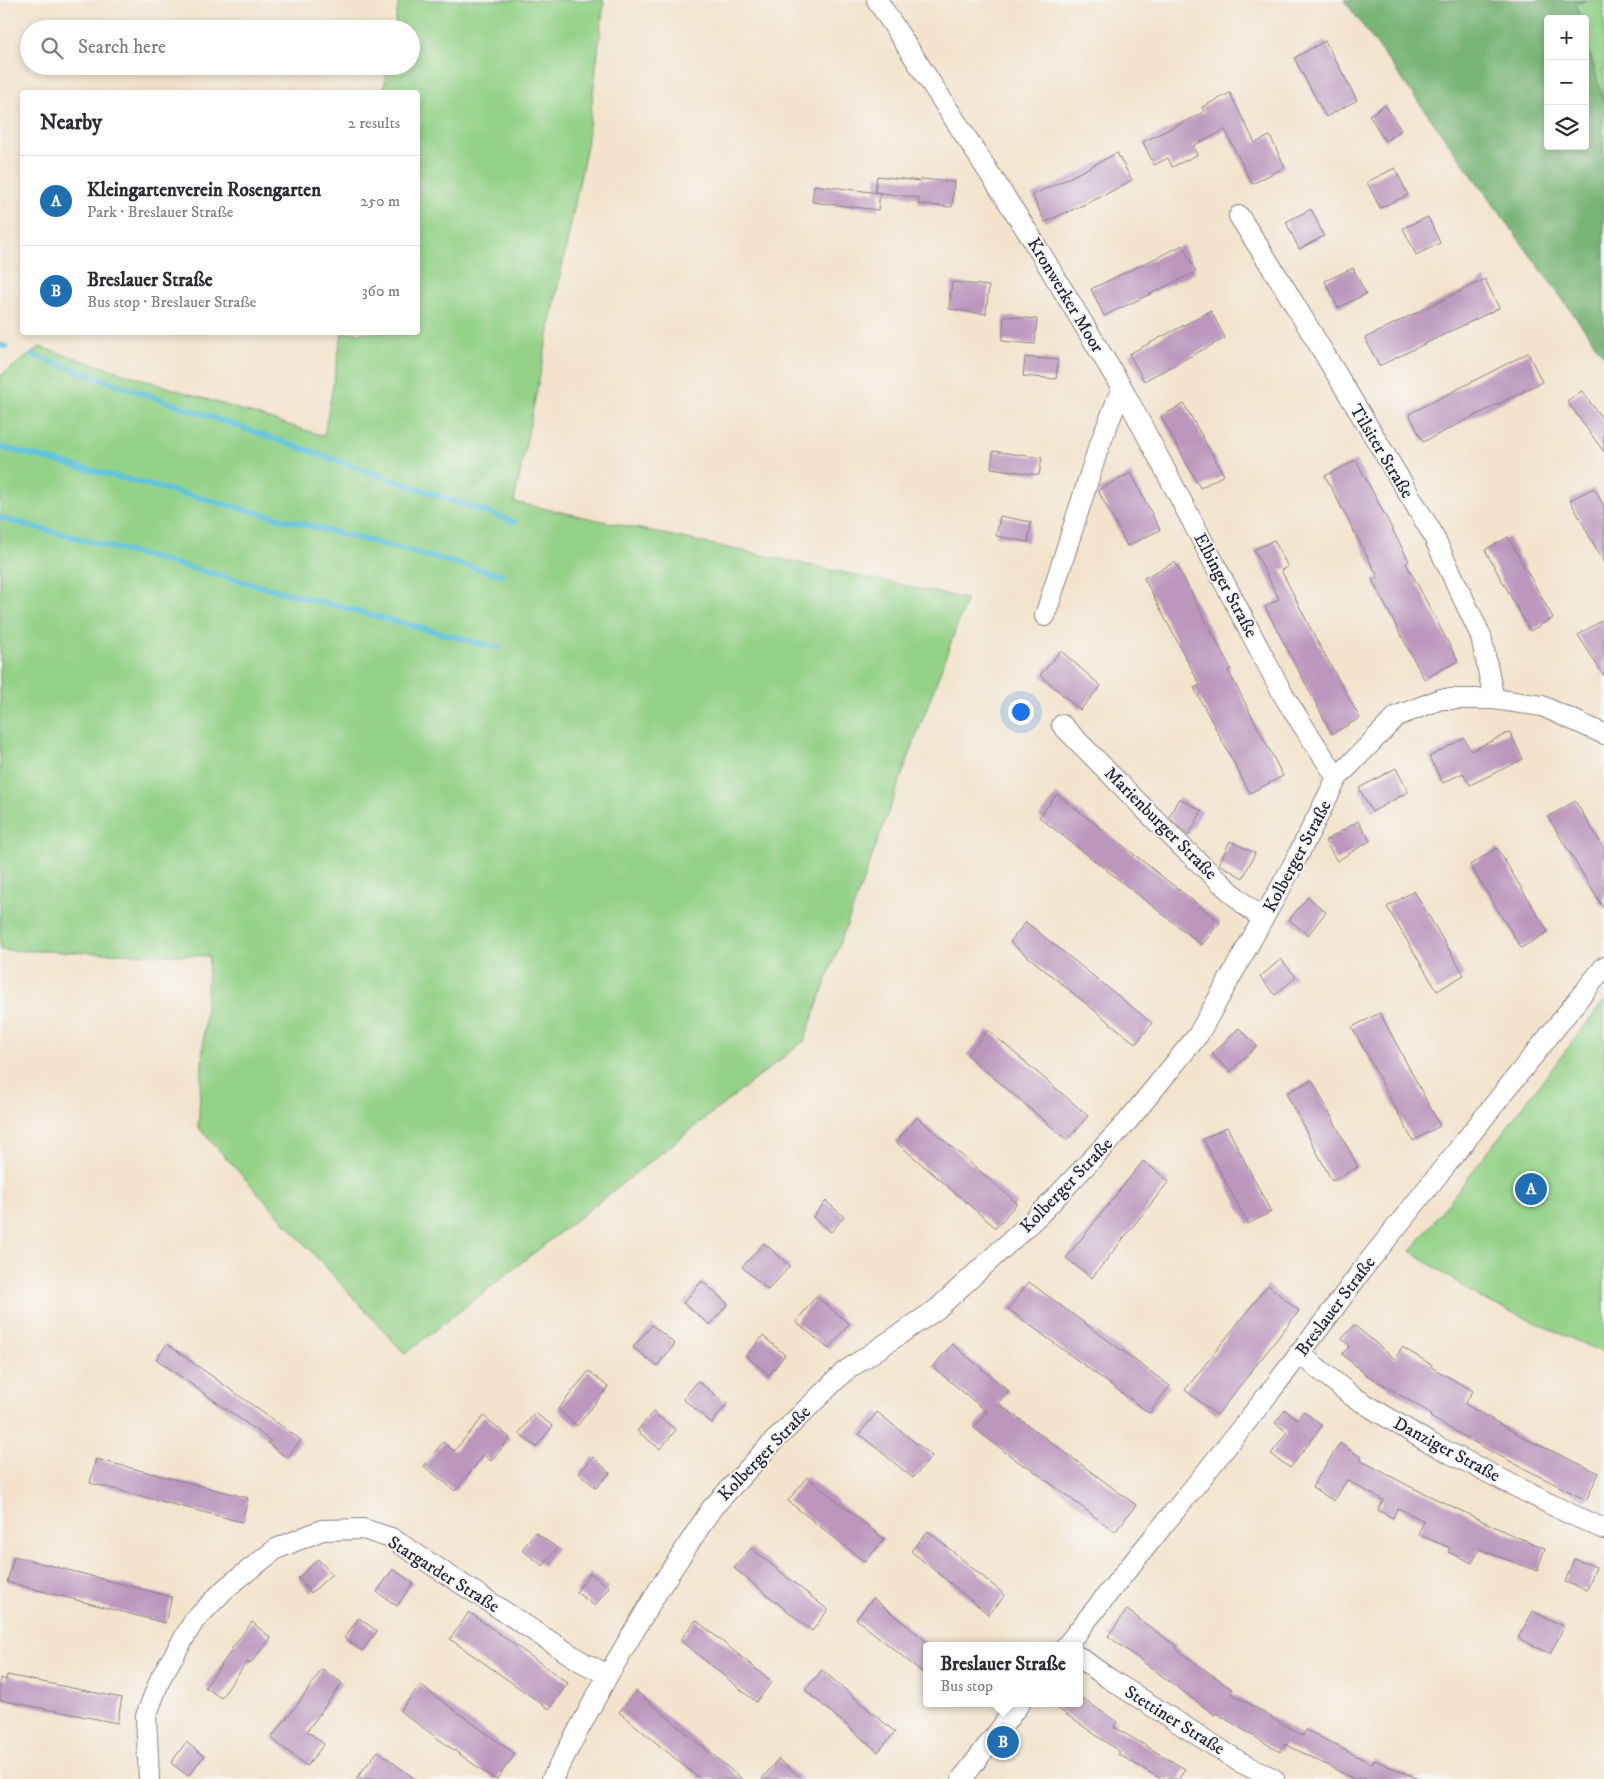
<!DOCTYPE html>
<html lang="en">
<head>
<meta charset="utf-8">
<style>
  :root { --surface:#fff; --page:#f2f2f3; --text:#2b2b33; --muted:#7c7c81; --line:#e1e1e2; --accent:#1f6fb2 }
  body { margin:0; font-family:"IM FELL DW Pica",serif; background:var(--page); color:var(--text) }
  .controls { position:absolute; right:15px; top:15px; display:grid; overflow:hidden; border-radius:5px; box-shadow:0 2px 8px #0003 }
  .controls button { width:45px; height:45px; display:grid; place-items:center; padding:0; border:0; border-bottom:1px solid var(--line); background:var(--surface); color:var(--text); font:25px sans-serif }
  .you { position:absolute; left:1020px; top:711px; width:18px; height:18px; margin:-12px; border:4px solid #fff; border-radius:50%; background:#1a73e8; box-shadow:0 0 0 8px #1a73e833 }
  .badge { display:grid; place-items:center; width:32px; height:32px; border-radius:50%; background:var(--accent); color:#fff; font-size:16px; font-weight:700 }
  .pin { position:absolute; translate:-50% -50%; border:2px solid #fff; box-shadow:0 1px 5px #0006 }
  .popup { position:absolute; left:923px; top:1642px; width:160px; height:65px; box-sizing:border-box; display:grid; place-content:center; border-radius:5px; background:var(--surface); filter:drop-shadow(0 1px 4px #0005); font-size:16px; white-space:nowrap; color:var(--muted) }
  .popup b { font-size:19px; color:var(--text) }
  .popup::after { content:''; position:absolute; left:50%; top:100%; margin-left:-10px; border:10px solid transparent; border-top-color:var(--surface) }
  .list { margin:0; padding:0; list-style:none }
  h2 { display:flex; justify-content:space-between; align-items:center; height:65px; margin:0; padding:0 20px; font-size:21px }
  h2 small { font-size:16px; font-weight:400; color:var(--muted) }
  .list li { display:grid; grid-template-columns:32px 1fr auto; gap:15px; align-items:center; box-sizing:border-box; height:90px; padding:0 20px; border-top:1px solid var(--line) }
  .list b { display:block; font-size:19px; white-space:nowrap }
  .list p { margin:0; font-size:16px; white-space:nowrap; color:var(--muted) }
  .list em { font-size:16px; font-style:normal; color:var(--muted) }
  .icon { flex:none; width:28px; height:28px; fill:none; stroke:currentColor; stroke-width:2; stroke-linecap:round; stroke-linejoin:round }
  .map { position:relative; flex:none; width:1604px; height:1779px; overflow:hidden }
  .search { position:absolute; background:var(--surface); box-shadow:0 2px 8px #0003; left:20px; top:20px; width:400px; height:55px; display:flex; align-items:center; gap:12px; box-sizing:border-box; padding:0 18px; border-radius:28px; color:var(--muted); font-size:19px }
  .panel { position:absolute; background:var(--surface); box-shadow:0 2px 8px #0003; left:20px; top:90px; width:400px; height:245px; border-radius:5px }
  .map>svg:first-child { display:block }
  .green { fill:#94d288; stroke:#5b7a62 }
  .forest { fill:#77b474; stroke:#4c6b58 }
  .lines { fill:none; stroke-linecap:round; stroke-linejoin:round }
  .stream { stroke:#60c4de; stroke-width:5.5 }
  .building { fill:#bb97bd }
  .minor-casing { stroke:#8a8284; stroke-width:22 }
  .minor { stroke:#fff; stroke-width:20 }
  .labels { text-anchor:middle; stroke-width:4; stroke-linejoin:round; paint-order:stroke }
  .street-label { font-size:18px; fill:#22223b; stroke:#f6f6f2 }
</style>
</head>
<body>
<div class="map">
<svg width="1604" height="1779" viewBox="0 0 1604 1779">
  <rect width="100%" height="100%" fill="#f6f6f2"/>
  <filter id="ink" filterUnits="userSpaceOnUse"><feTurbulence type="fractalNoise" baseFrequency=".02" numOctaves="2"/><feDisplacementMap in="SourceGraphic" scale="10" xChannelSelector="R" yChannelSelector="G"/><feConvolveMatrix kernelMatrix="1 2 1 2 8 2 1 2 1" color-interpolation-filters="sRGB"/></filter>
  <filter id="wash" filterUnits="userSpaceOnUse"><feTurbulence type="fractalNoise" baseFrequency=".0096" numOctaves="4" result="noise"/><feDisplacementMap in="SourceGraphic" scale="20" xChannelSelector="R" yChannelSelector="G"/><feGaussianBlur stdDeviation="1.12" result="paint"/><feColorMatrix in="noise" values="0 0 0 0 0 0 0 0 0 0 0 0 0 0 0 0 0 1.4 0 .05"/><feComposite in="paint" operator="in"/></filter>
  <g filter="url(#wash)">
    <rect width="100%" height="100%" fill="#f3e3cc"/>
    <g class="green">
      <path d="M399,0h205l-17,145 -73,357 453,97 -163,442 -399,313 -207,-227 11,-171 -209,-6v-574l40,-29 284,89 18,-103 76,-1v-240h-35l5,-26h23v-37h-17z"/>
      <path d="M1586,0h18v103l-19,-67v-17h-5l-4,-15z"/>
      <path d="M1604,1001v352l-124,-55 -69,-47z"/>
    </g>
    <path class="forest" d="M1344,0h242l-10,4 4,15h-32v127h37v-110l19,67v253z"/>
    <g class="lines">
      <g class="stream">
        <path d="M0,345l7,2"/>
        <path d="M32,355l483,167"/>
        <path d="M0,447l503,128"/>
        <path d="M0,518l498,130"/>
      </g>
    </g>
    <g id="blocks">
      <g class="building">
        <path d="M1325,41l32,59 -31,17 -32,-59z"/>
        <path d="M1230,93l25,50 15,-7 15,31 -33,17 -27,-54 -32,16 4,9 -25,12 -4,-9 -14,7 -11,-23 61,-30 -2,-5z"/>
        <path d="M1385,105l16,25 -16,11 -16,-26z"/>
        <path d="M1117,153l15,27 -31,17 -56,25 -13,-27 31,-14z"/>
        <path d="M1395,168l13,27 -28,13 -13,-26z"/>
        <path d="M877,176l43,5 1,-2 33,3 -2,25 -34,-3 1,-6 -44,-6z"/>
        <path d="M814,185l66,8 -2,17 -66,-8z"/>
        <path d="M1311,209l13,27 -25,13 -13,-27z"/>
        <path d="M1428,217l12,26 -24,12 -13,-27z"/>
        <path d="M1183,245l13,27 -92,44 -13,-27z"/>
        <path d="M1353,268l13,26 -28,14 -13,-27z"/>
        <path d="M1485,279l14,29 -120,58 -14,-28z"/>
        <path d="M952,282l37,4 -3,28 -37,-5z"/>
        <path d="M1211,311l14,27 -81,43 -15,-27z"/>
        <path d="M1004,316l33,3 -2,25 -33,-3z"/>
        <path d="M1528,353l14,29 -119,60 -14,-28z"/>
        <path d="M1025,357l33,3 -2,19 -33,-3z"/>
        <path d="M1582,391l22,30v31l-37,-51z"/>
        <path d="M1184,404l40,71 -24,13 -39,-72z"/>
        <path d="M993,451l49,7 -3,17 -48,-7z"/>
        <path d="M1356,460l53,101 -3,2 52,98 -34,18 -52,-99 6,-3 -53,-101z"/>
        <path d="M1131,473l29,57 -33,16 -29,-56z"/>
        <path d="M1594,488l10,18v57l-34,-63z"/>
        <path d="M1000,516l31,6 -3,20 -32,-6z"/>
        <path d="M1508,537l45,81 -23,13 -45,-81z"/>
        <path d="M1274,540l14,27 -7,3 36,71 43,77 -28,16 -67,-127 14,-8 -25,-49z"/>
        <path d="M1175,562l56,107 -3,1 55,106 -33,17 -56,-105 6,-3 -56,-107z"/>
        <path d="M1604,619v57l-26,-41z"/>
        <path d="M1061,651l40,35 -21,24 -40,-35z"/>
        <path d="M1510,732l13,27 -53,26 -7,-12 -20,10 -14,-26 35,-19 7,13z"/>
        <path d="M1396,768l12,24 -36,20 -13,-24z"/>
        <path d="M1057,794l163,128 -18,23 -163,-128z"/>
        <path d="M1179,798l23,13 -14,25 -19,-19z"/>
        <path d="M1575,801l29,47v61l-56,-92z"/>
        <path d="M1358,821l12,20 -33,20 -12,-20z"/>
        <path d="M1230,841l25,12 -12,25 -24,-14z"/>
        <path d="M1497,848l51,84 -27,16 -51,-83z"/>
        <path d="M1414,891l50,84 -27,16 -50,-84z"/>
        <path d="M1308,897l18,15 -18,23 -19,-15z"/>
        <path d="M1026,922l126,101 -16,21 -126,-102z"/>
        <path d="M1281,959l15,18 -21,18 -15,-18z"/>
        <path d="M1380,1013l60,113 -27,15 -61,-114z"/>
        <path d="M1239,1028l18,18 -27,26 -18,-18z"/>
        <path d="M988,1030l100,86 -21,24 -100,-85z"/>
        <path d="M1312,1080l46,87 -26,14 -46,-88z"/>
        <path d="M917,1117l100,86 -21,25 -100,-86z"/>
        <path d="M1227,1127l44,85 -23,12 -45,-85z"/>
        <path d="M1143,1161l26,20 -77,97 -26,-20z"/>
        <path d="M826,1201l18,16 -13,15 -18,-15z"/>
        <path d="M764,1243l26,23 -22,24 -26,-23z"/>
        <path d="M702,1281l26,23 -18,21 -27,-22z"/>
        <path d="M1029,1282l141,104 -21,27 -141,-104z"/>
        <path d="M1268,1285l31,26 -82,104 -32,-25z"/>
        <path d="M816,1296l33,28 -20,25 -33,-27z"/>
        <path d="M652,1325l23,19 -18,22 -24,-19z"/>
        <path d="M1354,1325l41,34 7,-12 30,18 -1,2 42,24 -8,13 63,36 71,33 -13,27 -94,-48 -62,-35 2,-3 -67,-40 -23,-20 8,-8 -8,-7z"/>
        <path d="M763,1336l22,19 -16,20 -23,-19z"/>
        <path d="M167,1344l134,96 -14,18 -19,-15 3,-2 -115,-82z"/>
        <path d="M952,1344l57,47 -11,12 138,102 -21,27 -89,-67 -2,1 -50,-38 13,-16 -54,-45z"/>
        <path d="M589,1371l19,16 -31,39 -19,-17z"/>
        <path d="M698,1381l29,23 -15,19 -29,-24z"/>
        <path d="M1285,1410l12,9 6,-8 19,15 -32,42 -19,-14 16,-22 -12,-9z"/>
        <path d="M653,1412l23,18 -16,19 -23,-18z"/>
        <path d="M877,1412l55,44 -19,22 -54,-44z"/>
        <path d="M535,1413l18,13 -17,21 -17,-14z"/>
        <path d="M484,1416l26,22 -19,23 -7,-6 -29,36 -31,-25 19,-24 11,9z"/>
        <path d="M1340,1443l22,15 -2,2 49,26 103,49 33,13 -8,23 -58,-22 -7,14 -24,-11 2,-4 -32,-14 6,-13 -26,-13 -5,10 -15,-8 5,-10 -36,-20 -13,21 -22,-14z"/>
        <path d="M593,1457l17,16 -14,15 -17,-15z"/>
        <path d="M96,1459l152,39 -6,24 -152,-39z"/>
        <path d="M807,1477l77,62 -19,23 -77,-61z"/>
        <path d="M928,1531l77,64 -16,20 -78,-64z"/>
        <path d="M535,1532l22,16 -14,18 -21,-16z"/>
        <path d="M751,1548l77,62 -16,21 -78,-63z"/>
        <path d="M14,1556l158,41 -7,26 -158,-41z"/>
        <path d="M318,1559l14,15 -21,19 -13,-15z"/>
        <path d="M1574,1559l22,8 -9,23 -22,-8z"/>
        <path d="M393,1569l20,14 -16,23 -20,-14z"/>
        <path d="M590,1573l19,14 -14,19 -19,-14z"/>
        <path d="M873,1598l54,44v34l-71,-57z"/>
        <path d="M1127,1610l49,36 -1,2 58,42 -2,3 72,43 3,-6 66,34 2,-4 45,19h-65l-69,-35 -5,8 -64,-39 -1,2 -107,-79z"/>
        <path d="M1533,1611l31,16 -14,27 -32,-16z"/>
        <path d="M469,1612l99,71 -19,26 -99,-70z"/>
        <path d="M359,1618l18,13 -15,20 -18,-13z"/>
        <path d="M696,1620l76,62 -16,20 -76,-62z"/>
        <path d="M252,1622l19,16 -21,26 -3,-2 -26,36 -16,-11 27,-37 -1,-1z"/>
        <path d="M322,1669l20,14 -35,48 17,13 -17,22 -36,-28 29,-37z"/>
        <path d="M822,1670l73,62 -17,20 -73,-62z"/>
        <path d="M7,1675l115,23 -5,25 -117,-23v-22l6,2z"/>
        <path d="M420,1685l95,69 -18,25h-3l-94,-68z"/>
        <path d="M636,1691l106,88h-42l-81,-67z"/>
        <path d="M1079,1696l38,26 -3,5 71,42 -6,10h-18l-43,-25 2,-2 -70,-49h29z"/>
        <path d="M186,1742l18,14 -16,20 -17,-13z"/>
        <path d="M378,1751l37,28h-59z"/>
        <path d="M778,1759l24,20h-40z"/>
      </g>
    </g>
  </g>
  <g filter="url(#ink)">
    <use href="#blocks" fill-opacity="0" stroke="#8a8284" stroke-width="1"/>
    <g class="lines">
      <g class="minor-casing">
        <g id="minor">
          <path d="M877,0l152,234 93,154 163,310 52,80"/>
          <path d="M1239,216l42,66 150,249 50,105 13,63"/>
          <path d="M1045,616l53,-167 24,-61"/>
          <path d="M1062,725l118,120 66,61 17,13"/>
          <path d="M1299,1353l53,43 76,46 138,70 38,17"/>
          <path d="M1066,1646c99,-125 203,-247 296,-376l242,-303"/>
          <path d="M1079,1657l29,21 132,84 34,17"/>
          <path d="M149,1779l-3,-63 15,-39 33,-56 33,-34 49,-38 46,-19 41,-1 28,9 191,124 26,13"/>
          <path d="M552,1779l56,-104 51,-86 53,-81 61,-66 71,-70 93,-63 104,-96 86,-91 71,-87 94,-168 45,-89 60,-62 44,-17h53l48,7 62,28"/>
          <path d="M962,1779l58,-76"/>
        </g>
      </g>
      <use href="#minor" class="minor"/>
    </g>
  </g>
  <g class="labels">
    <g class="street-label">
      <text transform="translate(1066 295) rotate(59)" y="6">Kronwerker Moor</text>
      <text transform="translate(1382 451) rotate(59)" y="6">Tilsiter Straße</text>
      <text transform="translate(1226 585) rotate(62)" y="6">Elbinger Straße</text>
      <text transform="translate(1161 823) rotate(45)" y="6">Marienburger Straße</text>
      <text transform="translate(1297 856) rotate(-62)" y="6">Kolberger Straße</text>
      <text transform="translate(1066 1185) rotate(-46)" y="6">Kolberger Straße</text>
      <text transform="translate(1335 1306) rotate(-53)" y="6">Breslauer Straße</text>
      <text transform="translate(1447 1449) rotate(28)" y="6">Danziger Straße</text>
      <text transform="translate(764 1453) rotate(-46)" y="6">Kolberger Straße</text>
      <text transform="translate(444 1574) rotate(32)" y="6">Stargarder Straße</text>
      <text transform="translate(1175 1720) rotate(32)" y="6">Stettiner Straße</text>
    </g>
  </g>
</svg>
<div class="controls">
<button>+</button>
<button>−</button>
<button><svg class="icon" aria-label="layers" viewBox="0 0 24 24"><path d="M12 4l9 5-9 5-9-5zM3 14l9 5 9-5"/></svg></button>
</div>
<div class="you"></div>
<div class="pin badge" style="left:1531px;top:1189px">A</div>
<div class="pin badge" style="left:1003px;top:1742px">B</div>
<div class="popup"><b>Breslauer Straße</b>Bus stop</div>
<div class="search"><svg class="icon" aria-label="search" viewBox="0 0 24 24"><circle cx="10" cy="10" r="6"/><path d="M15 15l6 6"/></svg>Search here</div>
<section class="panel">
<h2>Nearby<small>2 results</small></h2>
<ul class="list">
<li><span class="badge">A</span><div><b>Kleingartenverein Rosengarten</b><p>Park · Breslauer Straße</p></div><em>250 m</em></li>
<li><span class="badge">B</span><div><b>Breslauer Straße</b><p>Bus stop · Breslauer Straße</p></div><em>360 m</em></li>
</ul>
</section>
</div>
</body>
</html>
